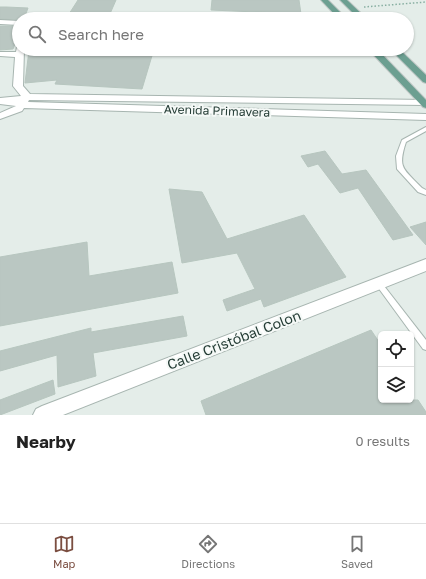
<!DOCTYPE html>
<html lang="en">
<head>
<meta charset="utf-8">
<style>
  :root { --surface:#fff; --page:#f2f2f2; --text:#222; --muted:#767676; --line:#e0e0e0; --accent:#7b4e41 }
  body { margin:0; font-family:"Golos Text",sans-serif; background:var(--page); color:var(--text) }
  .controls { position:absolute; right:12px; bottom:12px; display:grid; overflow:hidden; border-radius:6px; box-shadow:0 1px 3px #0004 }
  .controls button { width:36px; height:36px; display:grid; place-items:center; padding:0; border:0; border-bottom:1px solid var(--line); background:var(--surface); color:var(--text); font:20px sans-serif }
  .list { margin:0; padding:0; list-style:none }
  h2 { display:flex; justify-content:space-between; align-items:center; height:52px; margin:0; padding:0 16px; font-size:17px }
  h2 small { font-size:13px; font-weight:400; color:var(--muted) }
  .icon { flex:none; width:22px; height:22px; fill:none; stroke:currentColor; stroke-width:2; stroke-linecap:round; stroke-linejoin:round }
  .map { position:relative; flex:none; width:426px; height:415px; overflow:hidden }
  .search { position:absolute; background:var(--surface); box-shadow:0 1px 3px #0004; left:12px; right:12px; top:12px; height:44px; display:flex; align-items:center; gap:10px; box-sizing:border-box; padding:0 14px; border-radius:22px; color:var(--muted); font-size:15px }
  .sheet { height:108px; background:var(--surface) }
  nav { display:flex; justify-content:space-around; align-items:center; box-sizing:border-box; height:56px; border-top:1px solid var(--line); background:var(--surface); font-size:11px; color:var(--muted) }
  nav a { display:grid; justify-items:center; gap:2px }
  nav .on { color:var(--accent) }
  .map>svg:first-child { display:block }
  .building { fill:#bac7c2; stroke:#b7c6bf }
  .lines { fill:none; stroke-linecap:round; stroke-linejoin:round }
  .service-casing { stroke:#a7b5b0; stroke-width:2 }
  .minor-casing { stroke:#a7b5b0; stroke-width:2 }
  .primary-casing { stroke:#c2c9c7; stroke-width:2 }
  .path { stroke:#87aea1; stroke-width:1.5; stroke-dasharray:1.5 2; stroke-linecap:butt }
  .service { fill:#fff; fill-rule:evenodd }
  .minor { fill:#fff; fill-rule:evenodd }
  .primary { fill:#6c9f91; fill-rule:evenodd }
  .labels { text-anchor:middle; stroke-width:4; stroke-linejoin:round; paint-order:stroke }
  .street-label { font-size:12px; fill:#253d36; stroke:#f5f9f7 }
  .near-street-label { font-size:14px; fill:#253d36; stroke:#f5f9f7 }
</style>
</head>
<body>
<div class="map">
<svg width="426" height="415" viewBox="0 0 426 415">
  <rect width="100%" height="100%" fill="#e4ede9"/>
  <g class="building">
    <path d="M78,0h38l-7,16 -40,-2z"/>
    <path d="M212,0h87l2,14 -90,-4z"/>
    <path d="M0,7h6l22,1 -4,11 -5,1 -19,-1z"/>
    <path d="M0,26h19v7l-6,16 -13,1z"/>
    <path d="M46,49h108l-12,40 -87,-5 2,-4 -32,3 4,-33z"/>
    <path d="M325,151l17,23 24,-4 47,65 -20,5 -35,-52 -18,5 -22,-29 -10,3 -7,-11z"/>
    <path d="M169,189l33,3 25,47 77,-24 42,62 -82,30 -3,-8 -34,12 -4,-11 32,-11 -18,-36 -55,10z"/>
    <path d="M426,222v23l-16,-18z"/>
    <path d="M87,242l2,34 83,-14 6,31 -178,33v-69z"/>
    <path d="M183,316l4,20 -94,17 3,23 -38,11 -1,-32 -57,16v-20l91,-23v4z"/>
    <path d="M371,330l10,15v55h37l8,12v3h-220l-5,-14z"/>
    <path d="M53,380l2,14 -55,21v-15z"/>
  </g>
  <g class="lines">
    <g class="service-casing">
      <g id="service">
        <path d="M426,127v4l-20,11c-9,27 -2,27 16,46l4,2v5l-8,-3 -21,-23 -1,-13 6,-16z"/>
        <path d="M379,281l2,1 45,58v10l-3,-1 -46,-63 -1,-2 1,-2z"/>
      </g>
    </g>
    <g class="minor-casing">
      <g id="minor">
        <path d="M0,20l19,1v4l-19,-1z"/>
        <path d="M17,47l7,2 -1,37 7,8 396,6v4l-2,1 -395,-5 -1,2 398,12v6l-402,-12 -2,3 -22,8v-6l16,-7 -16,-2v-6l21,-2 -8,-10 2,-29 -15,-1v-4h16z"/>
        <path d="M426,259v12l-363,144h-30l3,-6 6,-3z"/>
      </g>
    </g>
    <g class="primary-casing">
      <g id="primary">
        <path d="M321,0h7l19,19h-8z"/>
        <path d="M340,0h7l20,19h-8z"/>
        <path d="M368,49h9l49,51v8l-3,-1z"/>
        <path d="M390,49h9l27,26v8l-3,-1z"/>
      </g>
    </g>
    <path class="path" d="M364,7l62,-5"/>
    <use href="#service" class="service"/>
    <use href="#minor" class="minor"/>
    <use href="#primary" class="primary"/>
  </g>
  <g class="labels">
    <g class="street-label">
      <text transform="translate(217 111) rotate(2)" y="4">Avenida Primavera</text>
    </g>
    <g class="near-street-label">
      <text transform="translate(234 340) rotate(-21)" y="5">Calle Cristóbal Colon</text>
    </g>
  </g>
</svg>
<div class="controls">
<button><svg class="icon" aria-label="locate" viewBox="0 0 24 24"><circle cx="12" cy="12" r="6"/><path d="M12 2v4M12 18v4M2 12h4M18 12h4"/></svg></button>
<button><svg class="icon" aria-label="layers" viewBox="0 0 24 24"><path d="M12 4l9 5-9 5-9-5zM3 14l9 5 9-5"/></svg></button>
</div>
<div class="search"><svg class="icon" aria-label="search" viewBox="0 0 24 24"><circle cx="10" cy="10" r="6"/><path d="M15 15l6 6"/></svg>Search here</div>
</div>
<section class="sheet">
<h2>Nearby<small>0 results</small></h2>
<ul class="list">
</ul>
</section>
<nav>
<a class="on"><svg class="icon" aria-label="map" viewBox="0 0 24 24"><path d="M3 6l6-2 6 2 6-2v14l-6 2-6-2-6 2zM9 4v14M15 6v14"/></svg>Map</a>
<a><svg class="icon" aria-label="directions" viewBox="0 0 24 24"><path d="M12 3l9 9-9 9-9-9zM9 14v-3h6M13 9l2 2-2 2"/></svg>Directions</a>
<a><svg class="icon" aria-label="saved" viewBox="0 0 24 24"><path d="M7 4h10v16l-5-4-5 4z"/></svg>Saved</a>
</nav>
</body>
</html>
